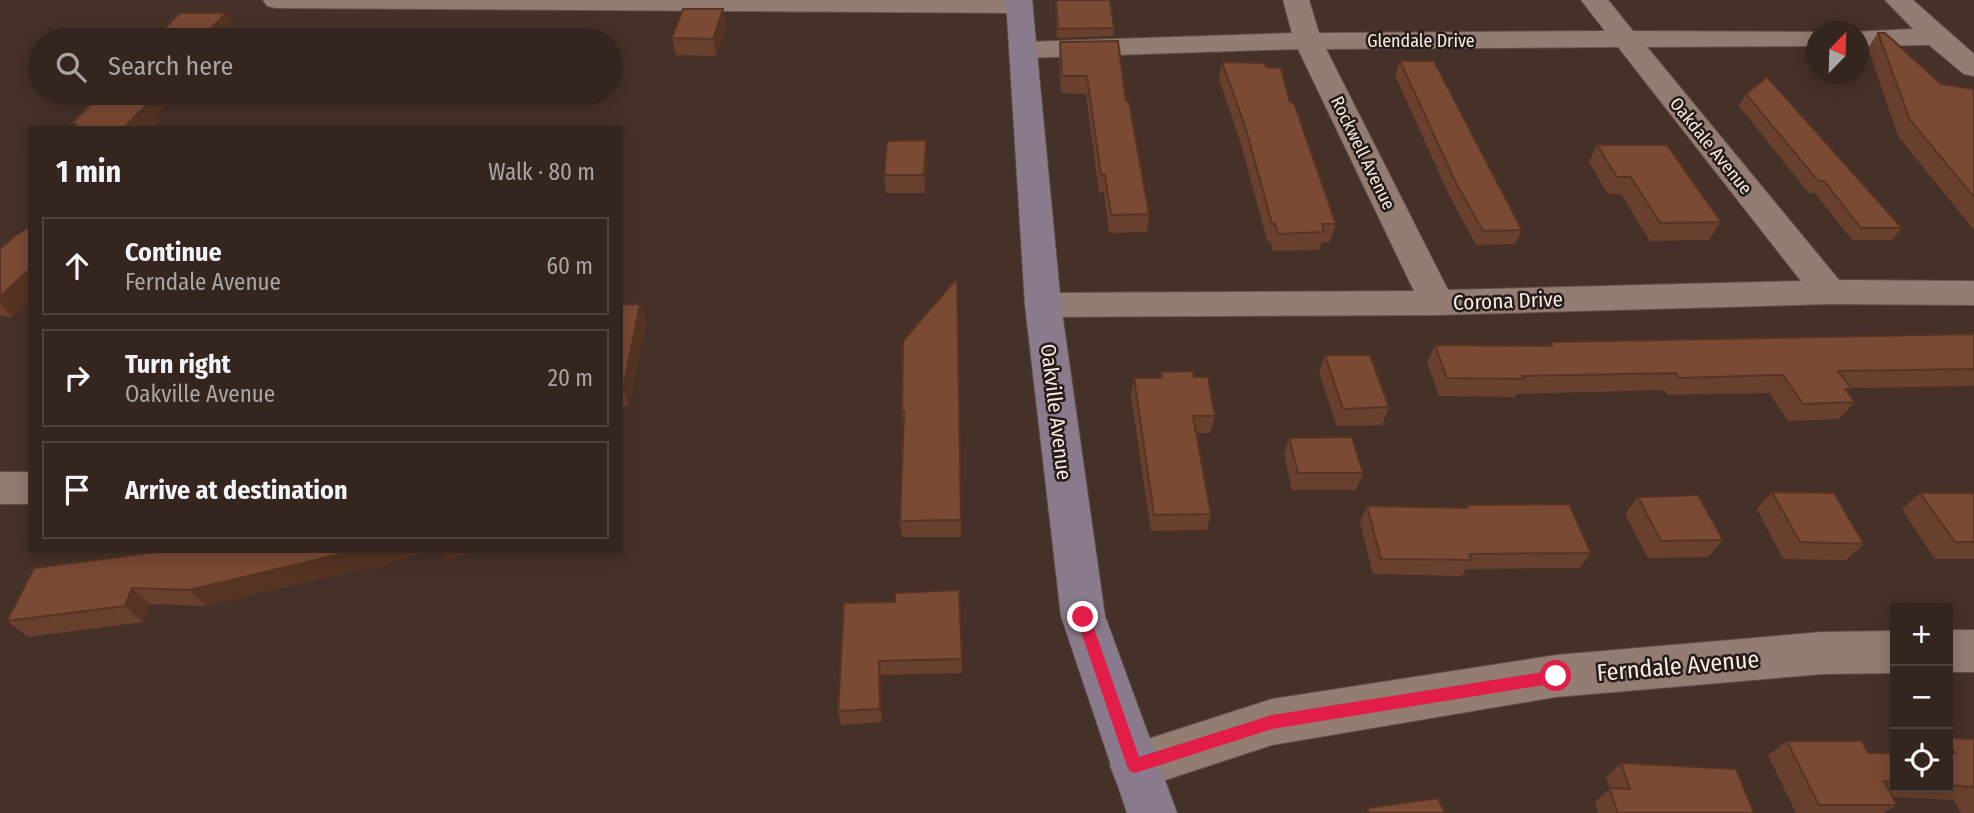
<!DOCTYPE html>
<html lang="en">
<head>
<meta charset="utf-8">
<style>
  :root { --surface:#34251e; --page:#3c2d27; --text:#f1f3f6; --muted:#a9a5a4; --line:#4e423c }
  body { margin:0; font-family:"Fira Sans Condensed",sans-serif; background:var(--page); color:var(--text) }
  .controls { position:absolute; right:21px; bottom:21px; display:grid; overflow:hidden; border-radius:0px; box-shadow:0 4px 18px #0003 }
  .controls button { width:63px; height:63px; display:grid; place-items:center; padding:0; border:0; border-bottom:2px solid var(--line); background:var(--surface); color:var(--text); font:35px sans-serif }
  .compass { position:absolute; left:1806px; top:21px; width:63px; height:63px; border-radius:50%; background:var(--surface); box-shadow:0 4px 18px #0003; rotate:23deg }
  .stop { position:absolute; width:21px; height:21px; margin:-16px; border:5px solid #e11d48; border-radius:50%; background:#fff }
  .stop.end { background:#e11d48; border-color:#fff; box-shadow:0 2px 7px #0008 }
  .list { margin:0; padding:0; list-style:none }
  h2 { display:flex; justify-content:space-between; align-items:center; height:91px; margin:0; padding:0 28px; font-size:30px }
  h2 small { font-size:23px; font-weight:400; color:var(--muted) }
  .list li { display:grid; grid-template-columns:46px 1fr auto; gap:21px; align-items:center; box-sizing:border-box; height:98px; margin:0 14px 14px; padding:0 14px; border:2px solid var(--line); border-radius:0px }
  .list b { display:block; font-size:26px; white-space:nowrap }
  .list p { margin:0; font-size:23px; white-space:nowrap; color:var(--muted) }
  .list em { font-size:23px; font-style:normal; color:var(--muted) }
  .icon { flex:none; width:38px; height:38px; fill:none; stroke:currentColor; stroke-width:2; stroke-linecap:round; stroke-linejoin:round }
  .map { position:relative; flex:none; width:1974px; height:813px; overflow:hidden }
  .search { position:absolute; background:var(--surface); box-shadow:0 4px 18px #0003; left:28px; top:28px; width:595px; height:77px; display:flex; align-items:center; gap:18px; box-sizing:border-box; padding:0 24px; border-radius:38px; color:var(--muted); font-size:26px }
  .panel { position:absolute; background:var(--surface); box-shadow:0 4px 18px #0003; left:28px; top:126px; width:595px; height:427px; border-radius:0px }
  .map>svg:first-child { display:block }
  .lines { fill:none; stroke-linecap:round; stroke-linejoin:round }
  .street-casing { stroke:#605048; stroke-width:2 }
  .secondary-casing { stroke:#605048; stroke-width:2 }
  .street { fill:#937c71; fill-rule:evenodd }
  .secondary { fill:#897b8b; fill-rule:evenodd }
  .wall { fill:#69402d }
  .shaded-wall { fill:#553424 }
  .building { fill:#7a4a34; stroke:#553424; stroke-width:2 }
  .route { fill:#e11d48 }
  .labels { text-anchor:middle; stroke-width:5; stroke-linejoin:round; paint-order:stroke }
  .far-street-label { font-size:18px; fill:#f8ebe5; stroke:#251c18 }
  .street-label { font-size:21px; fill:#f8ebe5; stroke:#251c18 }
  .near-street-label { font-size:24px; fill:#f8ebe5; stroke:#251c18 }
</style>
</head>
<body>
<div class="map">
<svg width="1974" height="813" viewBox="0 0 1974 813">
  <rect width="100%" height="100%" fill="#463128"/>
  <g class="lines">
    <g class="street-casing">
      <g id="street">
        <path d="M263,0h767l3,5 -4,6 -9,2 -744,-5 -9,-2z"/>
        <path d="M1283,0h26l10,33 286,-2 -24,-31h27l25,31 190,1h-7v14l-169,1 192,233 135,1v24l-145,-1 -392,11 -394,2 -13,-3 -5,-9 5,-9 13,-3 371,-2 -116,-242 -273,9 -10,-2 -4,-6 4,-6 10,-2 267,-9zM1618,47l183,234 -353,9 -122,-241z"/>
        <path d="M1885,0h28l61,54v22l-10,-2 -35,-29 -71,1v-14h-7l62,-3z"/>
        <rect x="0" y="472" width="30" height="32"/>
        <rect x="1948" y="630" width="26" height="42"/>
        <path d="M1895,631v42l-73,1 -266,23 -284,48 -137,45 -18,-7 -7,-17 7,-17 155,-50 284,-44 266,-23z"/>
      </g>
    </g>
    <g class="secondary-casing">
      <path id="secondary" d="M1006,0h26l29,305 44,311 72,197h-50l-66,-197 -36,-311z"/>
    </g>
    <use href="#street" class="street"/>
    <use href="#secondary" class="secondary"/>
  </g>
  <g class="wall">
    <path d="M1055,0h55l4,28 -1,8 -56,2z"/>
    <path d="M723,9l3,17 -10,30 -40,-1 -4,-17z"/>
    <path d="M1878,33l63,51 33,5v141l-76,-94 -30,-88z"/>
    <path d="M1060,42l66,59 23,113 -2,18 -38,1 -5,-41 -5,1 -13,-99 -25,-1 -2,-33z"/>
    <path d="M1400,61l122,169 -7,14 -39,1 -27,-50 -54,-120z"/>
    <path d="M1222,62l44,5 24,35 46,122 -6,18h-8l-3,8 -46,1 -3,-10h-3l-25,-94 -23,-68z"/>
    <path d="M1746,94l156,134 -10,12h-40l-37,-47h-6l-70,-87z"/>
    <path d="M1597,145l124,77 -12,18 -59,1 -29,-47h-13l-19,-32z"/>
    <path d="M927,158l-2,35h-39l-2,-18z"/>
    <path d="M30,226v75l-17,16 -13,-1v-67z"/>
    <path d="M957,278l4,259h-59l-2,-16 3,-92 -1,-17z"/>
    <path d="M640,304l6,18 -17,84 -8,1v-102z"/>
    <path d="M1974,334v52l-124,2 -3,4 8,10 -16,17 -51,2 -19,-28 -102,2 -3,-5 -148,4 -2,3 -75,-1 -12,-34 8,-17 113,1 2,-4z"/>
    <path d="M1325,355l64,52 -7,18 -45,1 -18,-53z"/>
    <path d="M1161,372l33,5 21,39 -5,17h-14l15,81 -4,16 -56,1 -20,-135 3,-18h26z"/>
    <path d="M1289,438l74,35 -7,17h-64l-8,-35z"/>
    <path d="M1772,492l92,52 -18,16 -63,-1 -26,-50z"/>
    <path d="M1920,493h54v66h-39l-33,-50z"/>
    <path d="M1638,497l85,43 -15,17 -60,1 -23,-44z"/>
    <path d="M1466,505l125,48 -11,15 -114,1 -4,7 -89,-2 -13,-52 7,-16 98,2z"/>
    <path d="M430,551l-59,18 -2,-2 -163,39 -56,-2 -7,18 -115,15 -21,-16 27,-53z"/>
    <path d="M959,590l3,83 -81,2 1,47 -41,3 -3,-14 57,-109z"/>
    <path d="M1948,738l26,1v74h-13l-7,-13 -61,-3 4,8 -14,8h-87l-28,-58 19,-14 81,12h27v34h53z"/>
    <path d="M1621,763l133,50h-156l-3,-11 15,-14 -4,-11z"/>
  </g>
  <g class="shaded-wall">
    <path d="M723,9l3,17 -10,30 -3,-17z"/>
    <path d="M226,13l10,16 -10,11h-26z"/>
    <path d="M150,93h28l-22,23 3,4 -7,8h-28l17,-25z"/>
    <path d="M926,140l1,18 -2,35 -1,-18z"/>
    <path d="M30,269v32l-17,16 -13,-14v-7z"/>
    <path d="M640,304l6,18 -17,84 -6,-17z"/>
    <path d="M353,551h77l-59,18 -2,-2 -163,39 -17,-16z"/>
    <path d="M441,551h40l-33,10z"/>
    <path d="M132,588l18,16 -7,18 -18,-16z"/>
    <path d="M879,661l2,14 1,47 -2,-13z"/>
  </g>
  <g class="building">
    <path d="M1056,0h54l4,28 -56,1z"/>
    <path d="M683,9h40l-10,30 -41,-1z"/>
    <path d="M180,13h46l-26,27h-47z"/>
    <path d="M1878,33h7l56,51 33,5v108l-64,-77z"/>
    <path d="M1118,41l8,60h3l20,113 -38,1 -6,-40h-4l-14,-99h-25l-2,-34z"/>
    <path d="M1400,61h34l88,169 -39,1 -28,-50z"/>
    <path d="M1222,62l43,1 1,4 15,1 9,34 4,1 42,121h-14l2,8 -46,2 -3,-10h-3l-26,-95z"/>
    <path d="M1767,77l135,151h-41l-37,-47h-6l-72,-87z"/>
    <path d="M102,93h48l-9,10h7l-24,25h-51l4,-4h-6z"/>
    <path d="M926,140l-2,35h-40l3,-34z"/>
    <path d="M1597,145h70l54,77 -61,1 -29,-46h-14z"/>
    <path d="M30,226v43l-30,27v-47l15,-13z"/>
    <path d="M957,278l4,242 -61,1 4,-109h-2l1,-71z"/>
    <path d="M640,304l-17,85h-2v-84z"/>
    <path d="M1974,334v35l-136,2 13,17 -6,1 10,13 -52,2 -20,-29 -104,3 -3,-5 -154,3 2,3 -77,-1 -12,-33 117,1 -2,-4z"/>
    <path d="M1325,355h45l19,52 -46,2z"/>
    <path d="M1193,371l1,6h14l7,39h-22l18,98 -57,1 -20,-137h28l-1,-6z"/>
    <path d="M1352,437l11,36h-65l-9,-35z"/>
    <path d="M1772,492l62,1 30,51 -64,-2z"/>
    <path d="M1920,493h54v49h-19z"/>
    <path d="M1698,495l25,45 -62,1 -23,-44z"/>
    <path d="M1569,504l22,49 -122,1 3,6 -91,-1 -14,-53 100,2 -1,-3z"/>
    <path d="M165,551h188l-164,39 -57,-2 -7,18 -118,15 27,-53z"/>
    <path d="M959,590l3,69 -83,2 1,48 -42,2 6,-108 51,-1v-9z"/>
    <path d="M1948,738l26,1v48l-26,-2v-32h7l-7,-12z"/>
    <path d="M1787,741h75l6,12h27v29l-11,-1 13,24h-78z"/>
    <path d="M1621,763l115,6 18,44h-136l-9,-25 21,1z"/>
    <path d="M1438,798l7,15h-78h2l-2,-5z"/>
  </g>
  <path class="route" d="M1083,611l7,6 49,140 133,-42 284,-45 7,6 -7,7 -284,46 -137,44 -5,-2 -3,-5 -51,-149z"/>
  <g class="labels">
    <g class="far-street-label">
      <text x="1421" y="47">Glendale Drive</text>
      <text transform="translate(1711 146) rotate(51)" y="6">Oakdale Avenue</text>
      <text transform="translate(1363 153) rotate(64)" y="6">Rockwell Avenue</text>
    </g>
    <g class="street-label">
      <text transform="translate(1508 301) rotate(-2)" y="7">Corona Drive</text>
      <text transform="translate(1056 412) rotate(83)" y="7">Oakville Avenue</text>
    </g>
    <g class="near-street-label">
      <text transform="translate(1678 666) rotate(-5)" y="8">Ferndale Avenue</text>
    </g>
  </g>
</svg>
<div class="controls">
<button>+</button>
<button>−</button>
<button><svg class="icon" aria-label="locate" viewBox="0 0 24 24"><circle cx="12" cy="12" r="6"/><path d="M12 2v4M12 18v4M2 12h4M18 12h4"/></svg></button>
</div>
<svg class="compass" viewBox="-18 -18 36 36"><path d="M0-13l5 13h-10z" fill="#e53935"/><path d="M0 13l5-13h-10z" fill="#a9a5a4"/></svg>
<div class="stop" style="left:1556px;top:676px"></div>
<div class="stop end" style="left:1083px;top:617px"></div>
<div class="search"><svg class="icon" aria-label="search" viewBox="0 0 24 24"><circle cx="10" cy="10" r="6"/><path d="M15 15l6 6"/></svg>Search here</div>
<section class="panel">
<h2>1 min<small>Walk · 80 m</small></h2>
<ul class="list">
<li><svg class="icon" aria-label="ahead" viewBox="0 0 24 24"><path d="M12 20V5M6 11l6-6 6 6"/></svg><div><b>Continue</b><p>Ferndale Avenue</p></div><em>60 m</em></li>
<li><svg class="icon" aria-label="right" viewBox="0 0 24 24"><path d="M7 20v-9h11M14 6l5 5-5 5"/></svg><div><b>Turn right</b><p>Oakville Avenue</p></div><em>20 m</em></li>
<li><svg class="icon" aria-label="arrive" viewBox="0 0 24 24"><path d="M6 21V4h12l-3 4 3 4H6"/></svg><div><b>Arrive at destination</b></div></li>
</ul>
</section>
</div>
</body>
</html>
